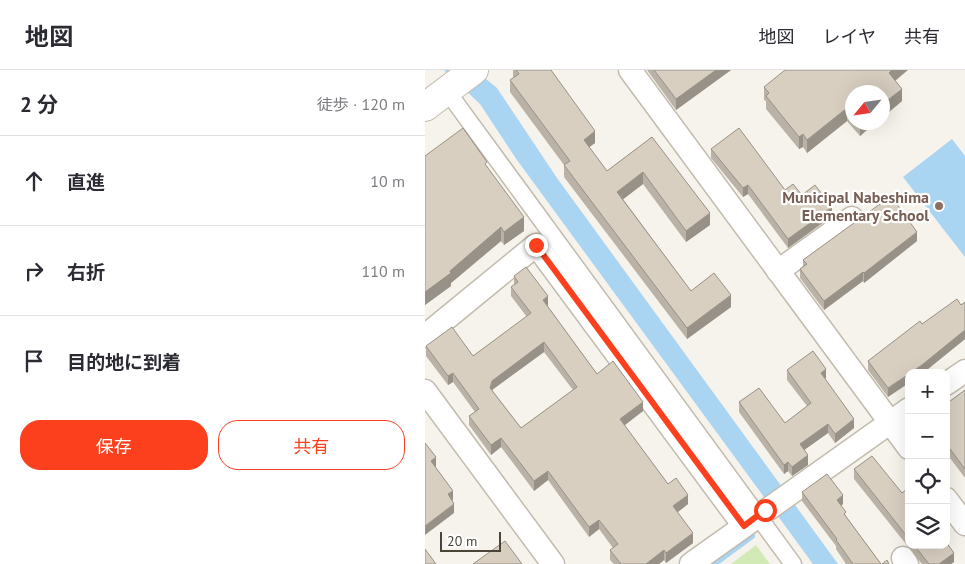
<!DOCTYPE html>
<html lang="ja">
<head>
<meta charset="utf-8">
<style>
  :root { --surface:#fff; --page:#f2f2f3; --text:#2b2b33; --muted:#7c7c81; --line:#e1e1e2; --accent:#fc3f1d }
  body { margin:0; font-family:"PT Sans","Noto Sans JP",sans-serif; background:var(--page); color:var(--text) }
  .controls { position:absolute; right:15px; bottom:15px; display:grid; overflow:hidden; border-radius:10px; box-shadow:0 5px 20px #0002 }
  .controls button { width:45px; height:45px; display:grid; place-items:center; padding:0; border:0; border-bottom:1px solid var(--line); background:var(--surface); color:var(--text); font:25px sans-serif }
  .compass { position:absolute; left:420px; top:15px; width:45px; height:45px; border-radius:50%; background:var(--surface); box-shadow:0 5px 20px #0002; rotate:241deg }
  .scale { position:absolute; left:15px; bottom:12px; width:61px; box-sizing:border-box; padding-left:5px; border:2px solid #4b4439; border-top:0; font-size:14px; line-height:18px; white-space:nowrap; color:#4b4439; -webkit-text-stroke:4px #fff; paint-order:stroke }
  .stop { position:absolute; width:15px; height:15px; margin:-11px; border:4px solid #fc3f1d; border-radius:50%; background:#fff }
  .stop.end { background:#fc3f1d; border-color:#fff; box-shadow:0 1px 5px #0008 }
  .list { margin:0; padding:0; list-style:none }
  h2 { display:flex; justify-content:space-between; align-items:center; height:65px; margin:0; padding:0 20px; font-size:21px }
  h2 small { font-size:16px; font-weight:400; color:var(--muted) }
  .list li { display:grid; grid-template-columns:32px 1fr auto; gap:15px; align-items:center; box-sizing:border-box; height:90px; padding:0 20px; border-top:1px solid var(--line) }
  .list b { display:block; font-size:19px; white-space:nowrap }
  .list em { font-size:16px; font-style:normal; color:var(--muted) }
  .actions { display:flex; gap:10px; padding:15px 20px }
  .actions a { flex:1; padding:11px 0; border:1px solid var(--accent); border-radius:20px; text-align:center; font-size:18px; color:var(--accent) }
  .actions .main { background:var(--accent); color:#fff }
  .icon { flex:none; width:28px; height:28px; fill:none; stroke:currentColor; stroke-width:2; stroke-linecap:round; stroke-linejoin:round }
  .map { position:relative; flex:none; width:540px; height:494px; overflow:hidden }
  header { display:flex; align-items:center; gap:30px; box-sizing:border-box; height:70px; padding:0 25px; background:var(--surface); border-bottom:1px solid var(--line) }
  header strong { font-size:24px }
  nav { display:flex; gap:28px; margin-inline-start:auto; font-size:18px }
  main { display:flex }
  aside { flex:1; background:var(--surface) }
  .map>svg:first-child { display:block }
  .green { fill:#d2eab5 }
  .water { fill:#a9d4f2 }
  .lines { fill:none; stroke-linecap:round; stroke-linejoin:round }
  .stream { stroke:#a9d4f2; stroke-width:6 }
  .pedestrian-casing { stroke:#c2bbae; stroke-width:19 }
  .minor-casing { stroke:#c2bbae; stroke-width:25 }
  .tertiary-casing { stroke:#c2bbae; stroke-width:30 }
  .pedestrian { stroke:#fff; stroke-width:16 }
  .minor { stroke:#fff; stroke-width:22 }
  .tertiary { stroke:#fff; stroke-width:28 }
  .wall { fill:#bab2a6; fill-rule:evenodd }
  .shaded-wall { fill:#979187 }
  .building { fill:#d8cfc1; stroke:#979187; fill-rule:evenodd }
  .route { stroke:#fc3f1d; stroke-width:6 }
  .education-dot { fill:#8d6e63; stroke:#fff; stroke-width:2 }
  .labels { text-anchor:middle; stroke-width:4.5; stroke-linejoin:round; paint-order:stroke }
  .education-label { font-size:16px; font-weight:bold; fill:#785e54; stroke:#fff; text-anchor:end }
</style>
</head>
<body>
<header>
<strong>地図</strong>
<nav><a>地図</a><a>レイヤ</a><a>共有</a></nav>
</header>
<main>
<aside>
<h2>2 分<small>徒歩 · 120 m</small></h2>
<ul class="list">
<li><svg class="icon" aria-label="ahead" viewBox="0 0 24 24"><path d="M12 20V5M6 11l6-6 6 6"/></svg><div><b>直進</b></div><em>10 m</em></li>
<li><svg class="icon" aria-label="right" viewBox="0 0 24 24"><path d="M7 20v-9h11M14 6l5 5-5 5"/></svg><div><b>右折</b></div><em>110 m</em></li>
<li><svg class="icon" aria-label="arrive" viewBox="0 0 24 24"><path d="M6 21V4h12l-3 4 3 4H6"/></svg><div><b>目的地に到着</b></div></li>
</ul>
<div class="actions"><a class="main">保存</a><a>共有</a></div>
</aside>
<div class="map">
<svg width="540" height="494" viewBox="0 0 540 494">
  <rect width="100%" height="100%" fill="#f6f3ec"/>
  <path class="green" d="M331,475l14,19h-39z"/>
  <g class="water">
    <path d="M19,0h31l22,18 60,90 281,386h-25l-296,-404 -37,-56z"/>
    <path d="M527,69l13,17v101l-62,-80z"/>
  </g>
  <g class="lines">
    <path class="stream" d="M289,494l38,-28"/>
    <g class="pedestrian-casing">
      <path id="pedestrian" d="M30,32l338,462"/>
    </g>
    <g class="minor-casing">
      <g id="minor">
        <path d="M205,0l279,378"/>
        <path d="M353,201l74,-53"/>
        <path d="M0,266l111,-91 208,281"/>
        <path d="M521,314l19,-13"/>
        <path d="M0,321l128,173"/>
        <path d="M521,429l19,25"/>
        <path d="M478,488l4,6"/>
        <path d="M266,494l218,-155"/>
      </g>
    </g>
    <g class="tertiary-casing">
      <path id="tertiary" d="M0,37l49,-37"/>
    </g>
    <use href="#pedestrian" class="pedestrian"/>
    <use href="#minor" class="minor"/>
    <use href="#tertiary" class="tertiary"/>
  </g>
  <g class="wall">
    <path d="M88,0h38l44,73 -6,4 18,24 45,-34 58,88 -24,17 -43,-58 -20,15 68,92 40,16 -44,32 -123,-162v-12l-54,-73v-12l3,-2z"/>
    <path d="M222,0h84l-55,40z"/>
    <path d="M470,10l7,21 -19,16v-25h-30v30h23l-16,14 -13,-15 -40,32 -4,-6 -4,2 -33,-40v-8l-2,-1v-13z"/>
    <path d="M286,79l74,41 17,5 30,21 -44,32 -40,-54 -5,3 -32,-39z"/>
    <path d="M62,98l37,63 -20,14 -3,-4 -50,42v3l-26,19z"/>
    <path d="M492,171l-53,42 -1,-2 -39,29 -24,-32v-9l3,-3v-6z"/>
    <path d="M89,206l34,29 -1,1 50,68 46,37 -19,14 44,59 20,20 -11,8 16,31 -27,20 -2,-3 -5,4h-45l-4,-4v-10l3,-2 -14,-19 -10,8 -41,-57 -14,11 -33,-44 -10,8 -22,-30v-9l6,-4 -22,-30 -5,3 -22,-29v-10l47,10 54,-39 -16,-21v-9l3,-2zM119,282l29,38 -52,38 -29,-38z"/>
    <path d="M540,232v37l-42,34h-14l-21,24 -20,-27v-9l54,-37 39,-19z"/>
    <path d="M362,300l39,8 -1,1 29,49 -19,15 -7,-10 -24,17 4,15 -16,11 -4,-5 -4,3 -45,-62v-10l46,21 22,-17 -20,-26z"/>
    <path d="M540,320v88l-18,-24 -1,-50z"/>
    <path d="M429,399l48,24 7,-2v54h37l8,17 -3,2h-29l-68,-85z"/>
    <path d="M377,422l41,12 -2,1 5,11 35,48h-35l-10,-15v-3l-34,-45z"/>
  </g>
  <g class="shaded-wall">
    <path d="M291,0h15l-55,40v-11z"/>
    <path d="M467,0h16l-19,16v-13z"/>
    <path d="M477,19v12l-19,16v-13z"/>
    <path d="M422,38v13l-40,32v-13z"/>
    <path d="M436,52h15l-16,14v-13z"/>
    <path d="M170,61v12l-11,8v-11z"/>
    <path d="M378,64v13l-4,2v-12z"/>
    <path d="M218,102v12l-26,20v-12z"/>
    <path d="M323,115v9l-5,3v-9z"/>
    <path d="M407,137v9l-44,32v-9z"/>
    <path d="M285,143v12l-24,17v-11z"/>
    <path d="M99,147v14l-20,14v-13z"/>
    <path d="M76,157v14l-50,42v3l-26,19v-13z"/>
    <path d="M492,162v9l-53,42v-10z"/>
    <path d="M438,202v9l-39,29v-9z"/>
    <path d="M306,225v12l-44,32v-11z"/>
    <path d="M123,226v9l-5,4v-9z"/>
    <path d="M540,260v9l-42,34h-13z"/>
    <path d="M119,272v10l-52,38 -2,-2 2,-7z"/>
    <path d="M401,299v9l-5,4v-9z"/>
    <path d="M28,303v9l-5,3v-9z"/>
    <path d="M484,304v9l-21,14v-9z"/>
    <path d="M218,332v9l-23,18v-10z"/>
    <path d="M429,349v9l-19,15v-9z"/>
    <path d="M403,354v9l-28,20v-9z"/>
    <path d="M76,368v9l-10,8v-10z"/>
    <path d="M383,385v10l-16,11v-9z"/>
    <path d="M11,387v10l-5,4v-10z"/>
    <path d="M363,392v9l-4,3v-9z"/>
    <path d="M123,401v9l-14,11v-10z"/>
    <path d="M28,421v9l-5,4v-10z"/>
    <path d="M263,425v9l-15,12v-10z"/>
    <path d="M418,425v9l-6,5v-9z"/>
    <path d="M29,434v9l-29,22v-9z"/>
    <path d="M174,450v9l-10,8v-10z"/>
    <path d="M268,463v10l-27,20v-10z"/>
    <path d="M239,480v10l-5,4h-13z"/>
    <path d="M529,483v9l-3,2h-12z"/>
  </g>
  <g class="building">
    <path d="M91,0h35l44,61 -11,9 23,31 45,-34 58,76 -24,18 -43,-59 -26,20 74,99 23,-18 17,22 -44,33 -123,-163 6,-4 -60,-81 9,-6z"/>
    <path d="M229,0h62l-40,29z"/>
    <path d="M360,0h107l-3,3 13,16 -19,15v-12h-30v23l-6,-7 -40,32 -4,-6 -4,3 -33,-41 3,-3 -5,-6z"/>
    <path d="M38,58l24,34 -2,2 39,53 -20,15 -3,-5 -51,44 1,2 -26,19v-136z"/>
    <path d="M314,58l46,62 8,-6 9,11 13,-10 17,22 -44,32 -40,-54 -5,3 -32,-39z"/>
    <path d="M466,126l26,36 -53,41 -1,-1 -39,29 -24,-32 7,-5 -4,-4z"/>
    <path d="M101,197l22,29 -5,4 54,74 16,-13 30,41 -23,17 48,65 8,-6 12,17 -15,11 20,27 -27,20 -2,-3 -18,14h-25l-11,-14 8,-6 -19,-24 -10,7 -41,-56 -14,10 -33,-43 -10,7 -22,-29 10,-7 -26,-36 -5,3 -22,-30 26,-19 21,29 58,-43 -20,-26 7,-5 -4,-6zM119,272l33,45 -56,41 -31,-40 2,-7z"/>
    <path d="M532,229l4,6 4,-3v28l-43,35 -12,8h-1v1l-21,14 -20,-27 52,-40 2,3z"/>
    <path d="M388,281l13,18 -5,4 33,46 -19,15 -7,-10 -28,20 8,11 -16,12 -4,-5 -4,3 -45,-63 20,-14 26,35 26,-20 -24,-33z"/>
    <path d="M540,320v79l-18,-24 -1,1v-42z"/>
    <path d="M0,373l11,14 -5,4 22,30 -5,3 6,10 -29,22z"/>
    <path d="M447,386l30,37 5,-4 2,2v48l-55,-70z"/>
    <path d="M402,404l16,21 -6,5 9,12 -2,2 37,50h-28l-17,-24 1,-1 -35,-47z"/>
    <path d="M80,471l17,23h-49z"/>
    <path d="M521,472l8,11 -15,11h-10l-15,-19h32z"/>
    <path d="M0,479l11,15h-11z"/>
    <path d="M462,490l2,4h-7z"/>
  </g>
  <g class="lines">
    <path class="route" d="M111,175l208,281 21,-16"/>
  </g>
  <circle class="education-dot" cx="514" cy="136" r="5"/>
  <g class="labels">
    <g class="education-label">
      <text x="504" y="133">Municipal Nabeshima<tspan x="504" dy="18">Elementary School</tspan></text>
    </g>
  </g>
</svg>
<div class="controls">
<button>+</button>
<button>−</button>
<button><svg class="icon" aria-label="locate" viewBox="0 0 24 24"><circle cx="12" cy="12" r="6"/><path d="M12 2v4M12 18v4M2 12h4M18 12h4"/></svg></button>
<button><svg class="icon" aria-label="layers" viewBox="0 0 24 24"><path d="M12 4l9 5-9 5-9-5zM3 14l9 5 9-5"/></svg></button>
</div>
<svg class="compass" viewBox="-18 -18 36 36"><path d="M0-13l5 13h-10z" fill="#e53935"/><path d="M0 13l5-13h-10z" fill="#7c7c81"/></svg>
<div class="scale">20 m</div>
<div class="stop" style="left:340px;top:440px"></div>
<div class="stop end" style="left:111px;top:175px"></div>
</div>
</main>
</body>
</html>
